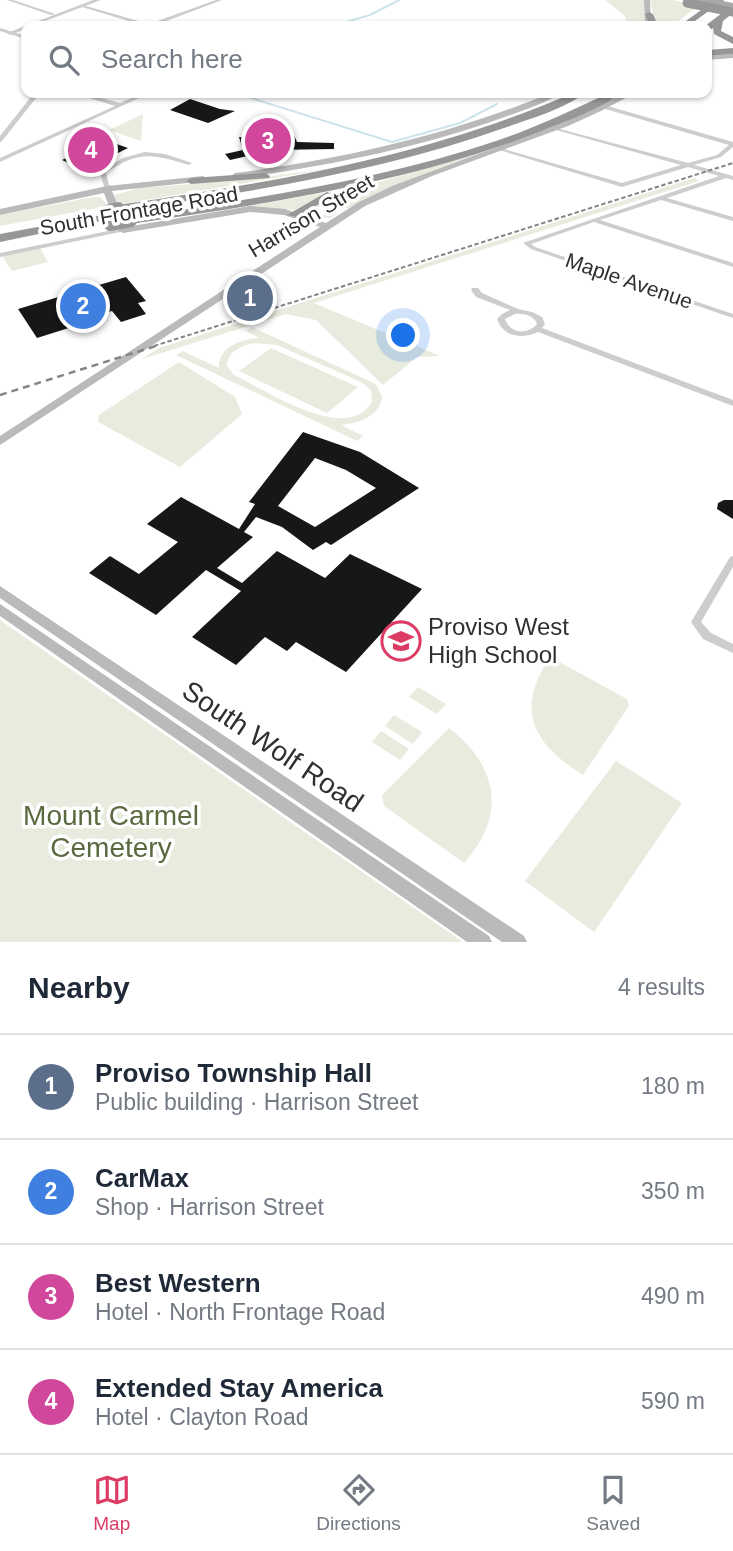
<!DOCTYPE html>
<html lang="en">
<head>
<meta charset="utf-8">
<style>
  :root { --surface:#fff; --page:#f2f2f3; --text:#1f2937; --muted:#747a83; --line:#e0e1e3; --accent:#dc3c63 }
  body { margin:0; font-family:Helvetica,sans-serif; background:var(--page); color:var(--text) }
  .you { position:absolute; left:404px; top:336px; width:24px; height:24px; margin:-18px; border:5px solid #fff; border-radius:50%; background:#1a73e8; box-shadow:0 0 0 10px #1a73e833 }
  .badge { display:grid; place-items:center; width:46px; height:46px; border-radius:50%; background:var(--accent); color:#fff; font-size:23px; font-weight:700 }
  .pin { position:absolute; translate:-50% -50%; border:4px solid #fff; box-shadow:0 2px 7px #0006 }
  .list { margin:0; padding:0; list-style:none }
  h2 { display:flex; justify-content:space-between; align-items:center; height:91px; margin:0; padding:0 28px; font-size:30px }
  h2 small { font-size:23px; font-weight:400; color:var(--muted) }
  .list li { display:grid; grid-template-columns:46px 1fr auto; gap:21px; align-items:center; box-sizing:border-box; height:105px; padding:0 28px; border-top:2px solid var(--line) }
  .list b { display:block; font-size:26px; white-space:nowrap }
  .list p { margin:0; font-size:23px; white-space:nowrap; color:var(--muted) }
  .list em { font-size:23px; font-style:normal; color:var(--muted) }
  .icon { flex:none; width:38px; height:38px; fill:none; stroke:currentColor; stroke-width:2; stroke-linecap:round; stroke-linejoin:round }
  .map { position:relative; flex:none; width:733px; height:942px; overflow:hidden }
  .search { position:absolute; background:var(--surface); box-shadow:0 2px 5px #0004; left:21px; right:21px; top:21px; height:77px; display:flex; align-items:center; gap:18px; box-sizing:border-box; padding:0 24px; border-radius:14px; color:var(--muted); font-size:26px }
  .sheet { height:511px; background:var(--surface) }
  nav { display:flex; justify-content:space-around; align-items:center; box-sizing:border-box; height:98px; border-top:2px solid var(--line); background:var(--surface); font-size:19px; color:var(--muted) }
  nav a { display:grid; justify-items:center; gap:4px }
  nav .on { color:var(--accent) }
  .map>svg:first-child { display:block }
  .green { fill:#e8ecde; fill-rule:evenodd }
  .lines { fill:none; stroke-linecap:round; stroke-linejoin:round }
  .stream { stroke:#cce4ea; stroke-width:2 }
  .building { fill:#171717; fill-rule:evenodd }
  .minor { fill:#cdcdcd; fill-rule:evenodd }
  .tertiary { fill:#cdcdcd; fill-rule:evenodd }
  .secondary { fill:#bababa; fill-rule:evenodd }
  .motorway { fill:#979797; fill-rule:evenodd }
  .rail-far1 { stroke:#858585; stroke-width:2; stroke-dasharray:4.5 2.5; stroke-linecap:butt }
  .rail { stroke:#858585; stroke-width:2.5; stroke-dasharray:7 5; stroke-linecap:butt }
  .primary-bridge { stroke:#a8a8a8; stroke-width:8 }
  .motorway-bridge-far1 { stroke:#979797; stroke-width:9 }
  .motorway-bridge { stroke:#979797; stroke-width:12 }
  .labels { text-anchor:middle; stroke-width:7; stroke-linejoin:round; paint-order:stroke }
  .far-street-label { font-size:21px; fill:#303030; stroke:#fff }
  .poi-label { font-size:24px; fill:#303030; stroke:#fff; text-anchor:start }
  .near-street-label { font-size:28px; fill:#303030; stroke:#fff }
  .near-park-label { font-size:28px; fill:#5a693f; stroke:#fff }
</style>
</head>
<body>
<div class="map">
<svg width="733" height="942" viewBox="0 0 733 942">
  <rect width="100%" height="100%" fill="#fff"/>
  <g class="green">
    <path d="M605,0h39l1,26h-18l-2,-10z"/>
    <path d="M673,0l25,6 -26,20h-16l-6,-26z"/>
    <path d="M627,93c-88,50 -188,70 -279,115l-7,-1 14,-8 -9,-5 -32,15 9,6 16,-3 -8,6h-20l-7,-6 26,-16 184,-53z"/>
    <path d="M143,114l-2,27 -32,-11z"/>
    <path d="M333,168l-216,37 -4,-10 27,-7 102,-8z"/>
    <path d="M694,178l5,3 -385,122 126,53 -23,1 -34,28 -67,-65 -30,-6 -144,45 17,-11z"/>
    <path d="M334,191l-40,19 -50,-3 89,-16z"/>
    <path d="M93,197h7l9,9 -109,20v-11z"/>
    <path d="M39,247l9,15 -36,9 -10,-15z"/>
    <path d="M252,327l124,57 6,13c-3,20 -23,26 -41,28l22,11 -6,5 -181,-86 7,-4 36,17c-1,-21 22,-29 40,-30l-13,-7zM254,343l23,2 84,37 10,8 1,12c-26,43 -106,-12 -138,-27l-7,-9c1,-15 14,-20 27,-23z"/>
    <path d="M271,348l87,39 -31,26 -88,-42z"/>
    <path d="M179,362l56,35 7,17 -62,53 -82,-45 1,-7z"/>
    <path d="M0,620l463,322h-463z"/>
    <path d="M550,657l77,42 2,7 -46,69c-51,-32 -68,-65 -33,-118z"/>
    <path d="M418,687l28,17 -9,10 -28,-17z"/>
    <path d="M394,715l28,17 -9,12 -28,-18z"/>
    <path d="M449,728c48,37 59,87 15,135l-80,-57 -2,-11z"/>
    <path d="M381,731l28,18 -9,11 -28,-18z"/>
    <path d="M616,761l66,42 -88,129 -69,-51z"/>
  </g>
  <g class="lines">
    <g class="stream">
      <path d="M332,26l38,-11 29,-15"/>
      <path d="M235,93l157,49 68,-19 37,-19"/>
    </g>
  </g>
  <g class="building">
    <path d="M190,99l30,10 15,2 -27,12 -38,-13z"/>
    <path d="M277,124l5,10 11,-1 4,9 37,1v6l-61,1 -43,10 -5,-6 18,-4 -4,-13h4l-1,-3 23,-4 -1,-4z"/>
    <path d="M105,140l23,8 -10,5 -14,-5 -33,16 -9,-4z"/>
    <path d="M126,277l20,24 -8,2 8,11 -25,8 -9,-11 -20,6 2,3 -57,18 -19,-29z"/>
    <path d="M243,290l25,10 -10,7 -26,-10z"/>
    <path d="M303,432l57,20 59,36 -88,57 -5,-3 -13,8 -31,-23 -26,-10 -12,15 9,5 -36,31 25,15 35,-32 48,27 25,-24 72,35 -76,83 -50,-30 -9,9 -22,-14 -29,28 -44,-28 49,-46 -35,-21 -50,45 -67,-42 21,-17 29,18 39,-32 -31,-18 34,-27 58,32 16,-25 -6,-2zM315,458l31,12 30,18 -61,39 -37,-21z"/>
    <path d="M724,500h9v19l-16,-10 1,-6z"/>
  </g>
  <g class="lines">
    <g class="minor">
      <path d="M7,0h6l42,14 -4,1z"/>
      <path d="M216,0h6l-69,26h-8l-63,-19 4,-1 63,18z"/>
      <path d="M0,28l26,8v3l-26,-8z"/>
      <path d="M34,93h6l-38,48 -2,1v-6z"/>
      <path d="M76,93h7l37,10 23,-10h7l-150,69v-4l115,-52 -39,-12z"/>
      <path d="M604,105l129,37v5l-12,10 -27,8 39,11v4l-7,-2 -59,20 66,19v4l-72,-21 -61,20 133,43v4l-139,-45 -63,22 4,3 198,67v4l-202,-69 -8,-6 196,-67 -31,-9 -66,20 -123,-37 5,-1 118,34 59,-18 -125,-35v-2l132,35 29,-8 12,-10 -127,-37v-2z"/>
      <path d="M145,152l20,2 27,9 -3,2c-36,-11 -50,-15 -83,8l4,16 -5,1 -5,-18 1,-1 22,-13z"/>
      <path d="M123,228l3,2 -1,1 -125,26v-4z"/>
      <path d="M472,288h6l4,5 36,16 14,3 10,5 3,7 -3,4 191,72v6l-195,-74c-16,7 -34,6 -41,-13l5,-5 8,-4 -34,-13 -5,-7zM515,314c8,-1 19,1 22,10 -9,11 -27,10 -32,-5z"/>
      <path d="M733,556v11l-32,55 10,11 22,11v9l-30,-14 -12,-17 39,-65z"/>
    </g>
    <path class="tertiary" d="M93,0h8l-69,26h-6v3l-16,6 -3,-2z"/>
    <g class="secondary">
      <path d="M644,0h6l1,26h-6z"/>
      <path d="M733,54v4l-26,2v-4z"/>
      <path d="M551,93h10c-17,11 -40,18 -59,25 -87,31 -176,48 -267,61l-4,-3 4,-3c109,-14 214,-38 316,-80z"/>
      <path d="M626,93h9l-34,18 -33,15 -136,50 -67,30 -365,239v-9l320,-209 -36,-12 -34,-3 -127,21 -5,-3 -14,-37 -104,22v-6l107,-23 96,-10 4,3 -1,2 -94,10 14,36 124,-21 35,3 41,14 33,-21 33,-16 170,-63z"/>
      <path d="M0,586l524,350 3,6h-25l-502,-344z"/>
      <path d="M0,604l489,332 3,6h-25l-467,-326z"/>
    </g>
    <g class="motorway">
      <path d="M715,0h9l-36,26h-9z"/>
      <path d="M730,7h3v6l-10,8 -2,10 12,6v7l-19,-10 -1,-6 -6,3 -2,-5z"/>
      <path d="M649,12l4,2 5,12h-8l-5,-12z"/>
      <path d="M733,48v6l-26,2v-6z"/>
      <path d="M573,93h12c-19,15 -55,26 -78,34 -126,45 -257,65 -389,84l-6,-3 6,-3c161,-24 304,-47 455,-112z"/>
      <path d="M609,93h12c-20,16 -57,29 -82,39 -131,51 -270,71 -408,92l-6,-3 6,-3c123,-20 247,-37 365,-77 39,-13 76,-31 113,-48z"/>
      <path d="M265,173l5,3 -1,2 -78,6 -5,-3 5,-3z"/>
      <path d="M327,192l6,3 -2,2 -34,20 -10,-2z"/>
      <path d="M112,213l4,1v4l-116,24v-8z"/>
    </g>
    <path class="rail-far1" d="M154,346l579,-183"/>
    <path class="rail" d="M0,395l159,-50"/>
    <path class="primary-bridge" d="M698,0l35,7"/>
    <path class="motorway-bridge-far1" d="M687,3l46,9"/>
    <g class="motorway-bridge">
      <path d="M110,210l8,-2"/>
      <path d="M110,225l21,-4"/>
    </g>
  </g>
  <defs>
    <g id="school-ring" transform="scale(2.0125)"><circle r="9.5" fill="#fff" stroke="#dc3c63" stroke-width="1.5"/><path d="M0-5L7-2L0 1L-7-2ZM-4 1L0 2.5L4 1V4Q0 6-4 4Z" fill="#dc3c63"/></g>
  </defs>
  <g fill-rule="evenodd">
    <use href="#school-ring" x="401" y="641"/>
  </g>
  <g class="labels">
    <g class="far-street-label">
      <text transform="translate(139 211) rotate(-10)" y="7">South Frontage Road</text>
      <text transform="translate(311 216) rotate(-31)" y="7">Harrison Street</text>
      <text transform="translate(629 281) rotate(19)" y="7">Maple Avenue</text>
    </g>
    <g class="poi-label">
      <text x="428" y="635">Proviso West<tspan x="428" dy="28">High School</tspan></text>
    </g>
    <g class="near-street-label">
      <text transform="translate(273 746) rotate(34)" y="10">South Wolf Road</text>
    </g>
    <g class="near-park-label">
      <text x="111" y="825">Mount Carmel<tspan x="111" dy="32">Cemetery</tspan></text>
    </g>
  </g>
</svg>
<div class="you"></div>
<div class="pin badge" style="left:250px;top:298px;background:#5c6f8a">1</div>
<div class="pin badge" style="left:83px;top:306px;background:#3f7fe0">2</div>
<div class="pin badge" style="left:268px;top:141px;background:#d1479c">3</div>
<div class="pin badge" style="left:91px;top:150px;background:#d1479c">4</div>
<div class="search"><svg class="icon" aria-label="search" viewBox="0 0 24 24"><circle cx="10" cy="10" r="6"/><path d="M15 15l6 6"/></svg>Search here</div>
</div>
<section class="sheet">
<h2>Nearby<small>4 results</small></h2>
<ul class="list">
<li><span class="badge" style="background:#5c6f8a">1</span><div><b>Proviso Township Hall</b><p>Public building · Harrison Street</p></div><em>180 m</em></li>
<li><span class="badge" style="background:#3f7fe0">2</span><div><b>CarMax</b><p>Shop · Harrison Street</p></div><em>350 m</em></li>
<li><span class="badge" style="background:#d1479c">3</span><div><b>Best Western</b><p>Hotel · North Frontage Road</p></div><em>490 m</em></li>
<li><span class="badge" style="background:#d1479c">4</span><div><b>Extended Stay America</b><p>Hotel · Clayton Road</p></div><em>590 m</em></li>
</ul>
</section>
<nav>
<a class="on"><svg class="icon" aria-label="map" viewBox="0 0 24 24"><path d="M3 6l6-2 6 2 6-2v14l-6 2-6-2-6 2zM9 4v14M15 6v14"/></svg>Map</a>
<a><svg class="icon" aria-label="directions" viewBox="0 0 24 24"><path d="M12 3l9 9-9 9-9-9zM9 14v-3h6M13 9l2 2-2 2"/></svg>Directions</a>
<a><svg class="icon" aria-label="saved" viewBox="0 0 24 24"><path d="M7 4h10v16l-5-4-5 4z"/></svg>Saved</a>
</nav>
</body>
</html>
